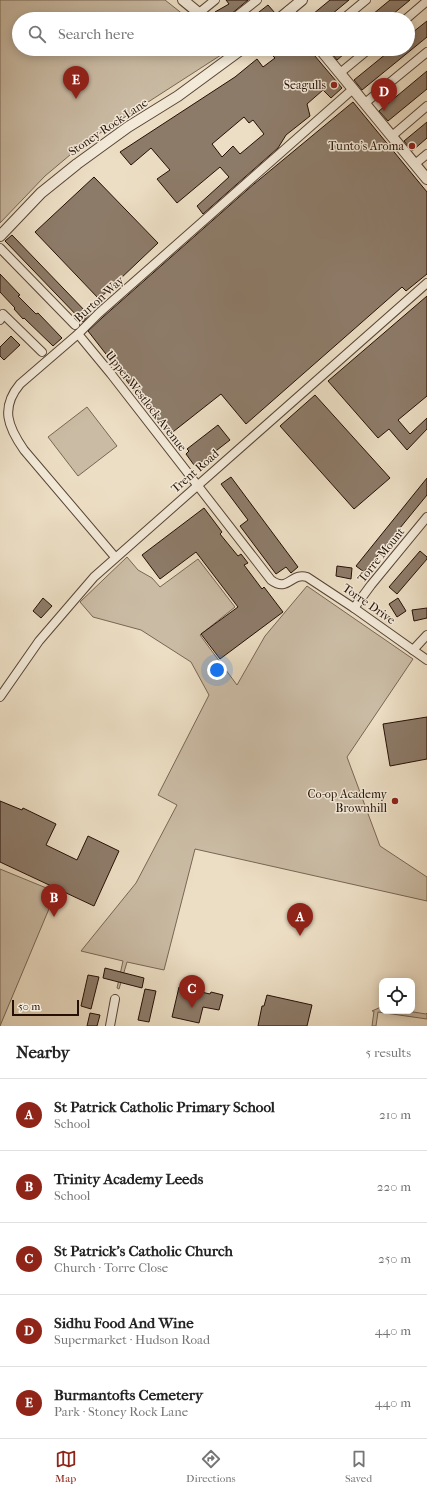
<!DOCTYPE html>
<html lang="en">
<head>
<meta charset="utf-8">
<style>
  :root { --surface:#fff; --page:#f2f2f2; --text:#222; --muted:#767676; --line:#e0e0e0; --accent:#8f2418 }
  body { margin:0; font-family:"IM FELL French Canon",serif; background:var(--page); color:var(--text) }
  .controls { position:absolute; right:12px; bottom:12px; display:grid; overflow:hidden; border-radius:8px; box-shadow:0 2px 10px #0003 }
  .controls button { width:36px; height:36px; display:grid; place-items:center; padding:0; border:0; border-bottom:1px solid var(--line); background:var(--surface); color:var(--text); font:20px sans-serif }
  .scale { position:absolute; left:12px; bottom:10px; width:67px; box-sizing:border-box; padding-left:4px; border:2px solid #261006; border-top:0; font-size:11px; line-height:14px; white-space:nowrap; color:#261006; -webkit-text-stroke:3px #f3ead9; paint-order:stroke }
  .you { position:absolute; left:217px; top:670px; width:14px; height:14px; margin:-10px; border:3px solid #fff; border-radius:50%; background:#1a73e8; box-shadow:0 0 0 6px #1a73e833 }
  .badge { display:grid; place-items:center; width:26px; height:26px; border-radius:50%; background:var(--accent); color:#fff; font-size:13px; font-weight:700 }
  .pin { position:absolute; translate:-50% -33px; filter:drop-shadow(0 1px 2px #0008) }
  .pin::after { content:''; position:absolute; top:21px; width:14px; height:12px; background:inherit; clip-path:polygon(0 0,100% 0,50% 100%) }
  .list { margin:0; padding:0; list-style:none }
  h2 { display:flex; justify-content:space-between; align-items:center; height:52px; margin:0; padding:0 16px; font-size:17px }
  h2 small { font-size:13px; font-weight:400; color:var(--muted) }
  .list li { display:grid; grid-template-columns:26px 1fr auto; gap:12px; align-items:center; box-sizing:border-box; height:72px; padding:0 16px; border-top:1px solid var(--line) }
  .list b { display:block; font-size:15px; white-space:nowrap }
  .list p { margin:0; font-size:13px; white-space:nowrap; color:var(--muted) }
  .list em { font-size:13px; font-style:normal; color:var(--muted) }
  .icon { flex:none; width:22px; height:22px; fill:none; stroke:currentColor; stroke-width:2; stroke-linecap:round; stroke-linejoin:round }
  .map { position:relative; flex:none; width:427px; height:1026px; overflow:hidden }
  .search { position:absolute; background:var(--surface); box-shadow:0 2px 10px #0003; left:12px; right:12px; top:12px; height:44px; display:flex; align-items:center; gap:10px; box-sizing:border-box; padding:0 14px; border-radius:22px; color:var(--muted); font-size:15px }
  .sheet { height:412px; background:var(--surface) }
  nav { display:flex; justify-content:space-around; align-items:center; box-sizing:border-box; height:56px; border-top:1px solid var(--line); background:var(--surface); font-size:11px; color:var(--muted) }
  nav a { display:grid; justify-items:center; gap:2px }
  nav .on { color:var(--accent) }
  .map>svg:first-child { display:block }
  .green { fill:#cabba4; stroke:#786655 }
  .building { fill:#8d7b69; stroke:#261006; fill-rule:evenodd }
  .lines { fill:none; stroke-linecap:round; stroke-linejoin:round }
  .minor-casing { stroke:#584436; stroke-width:10 }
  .tertiary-casing { stroke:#584436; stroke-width:12 }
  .minor { stroke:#f3ead9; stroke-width:8 }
  .tertiary { stroke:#f3ead9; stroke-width:10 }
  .poi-dot { fill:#8f2418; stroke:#f3ead9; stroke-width:1.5 }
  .labels { text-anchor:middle; stroke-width:3; stroke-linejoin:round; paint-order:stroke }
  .poi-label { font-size:12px; fill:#261006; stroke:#f3ead9; text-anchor:end }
  .street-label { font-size:12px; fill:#261006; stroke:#f3ead9 }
</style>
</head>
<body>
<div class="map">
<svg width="427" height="1026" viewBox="0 0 427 1026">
  <rect width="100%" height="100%" fill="#ecdec4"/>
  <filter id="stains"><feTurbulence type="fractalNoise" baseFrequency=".005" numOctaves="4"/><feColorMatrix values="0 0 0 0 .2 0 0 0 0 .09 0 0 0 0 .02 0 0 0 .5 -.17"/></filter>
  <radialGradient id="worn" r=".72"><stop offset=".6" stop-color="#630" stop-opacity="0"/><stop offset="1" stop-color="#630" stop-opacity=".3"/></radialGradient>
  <g class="green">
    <path d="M0,0h165l24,19h-170v30h201l1,6 -138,89 -38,32 -45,47z"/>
    <path d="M87,407l30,39 -39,30 -30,-39z"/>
    <path d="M127,557l11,13 14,8 8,9 38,-28 37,48 -35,28 37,50 28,-49 42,-50 106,73 -66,98 33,89 47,31v24l-232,-52 -31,121 -37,-8 -8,27 -2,-1 6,-27 -42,-10 55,-68 41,-78 -19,-10 51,-100 -18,-33 -50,-32 -48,-13 -13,-15z"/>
    <path d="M0,869l56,23 -56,134z"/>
    <path d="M381,1007l1,4h25l19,3 1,-1v6l-49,-7 -2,14h-4l2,-15h-2z"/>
  </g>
  <g class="building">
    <path d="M226,0h22l-18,15 -2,3 -7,1 -6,-7 14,-8z"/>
    <path d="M330,0h19l-23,19h-19z"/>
    <path d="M390,0h20l-23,19h-20z"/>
    <path d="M268,5l7,8 -7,6h-18z"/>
    <path d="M427,21v16l-65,53 -8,-10 38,-31h16v-13z"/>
    <path d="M266,49h43l33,39 -11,10 -8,-8 -16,14 3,12 -24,19 -8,13 -75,66 -6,-8 32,-29 -9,-10 -43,36 -20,-24 13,-9 -19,-22 -20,17 -11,-13 115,-75 22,-18 6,8 12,-9zM244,117l5,6 4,-3 11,14 -24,20 -7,-8 -11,11 -10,-13z"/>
    <path d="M328,49h22l-13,11z"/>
    <path d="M427,71v18l-39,32 -9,-10z"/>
    <path d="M353,102l74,90v82l-21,17 -4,-4 -156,137 -25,-30 -52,41 -81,-104 15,-14 152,-134 -1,1z"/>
    <path d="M427,122v16l-15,13 -8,-10z"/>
    <path d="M94,177l64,66 -59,56 -64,-67z"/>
    <path d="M12,235l77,80 -6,7 -78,-81z"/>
    <path d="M0,274l20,21 -2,1 18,18 2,-1 24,25 -9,8 -29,-28 -1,1 -9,-10 1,-1 -15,-16z"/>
    <path d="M427,296v100l-29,24 12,14 17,-16v11l-20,21 -18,-21 -11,9 -50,-57z"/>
    <path d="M11,336l9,9 -16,15 -4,-4v-9z"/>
    <path d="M315,395l75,83 -36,31 -74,-83z"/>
    <path d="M218,425l12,15 -31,24 -1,-2 -4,3 -8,-11 3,-3 -2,-2z"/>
    <path d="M231,477l67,90 -7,6 -5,-6 -10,7 -36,-48 8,-6 -27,-36z"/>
    <path d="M427,478v17l-63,77 -8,-6z"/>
    <path d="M204,508l18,24 -2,2 18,22 3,-2 7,9 -4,2 18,24 2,-2 19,25 -63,47 -19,-25 37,-27 -42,-55 -36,27 -18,-24z"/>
    <path d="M420,551l7,6v2l-30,35 -8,-7z"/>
    <path d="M337,566l15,2 -1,11 -15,-3z"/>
    <path d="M43,598l9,8 -11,12 -8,-7z"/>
    <path d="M398,598l8,13 -9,6 -8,-13z"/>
    <path d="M427,608v10l-13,3 -2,-11z"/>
    <path d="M427,717v42l-37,7 -7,-42z"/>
    <path d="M0,801l22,9 1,-2 33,16 -10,21 31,15 11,-24 31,15 -25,55 -94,-44z"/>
    <path d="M105,968l39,10 -2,10 -39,-10z"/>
    <path d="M88,975l11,2 -8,32 -10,-3z"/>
    <path d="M179,987l31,7 1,-2 12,3 -4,15 -16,-3 -4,16 -27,-6z"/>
    <path d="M145,989l11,2 -7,31 -11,-2z"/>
    <path d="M267,995l45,10 -5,21h-49l4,-20h2z"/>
    <path d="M90,1013l10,2 -3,11h-10z"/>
  </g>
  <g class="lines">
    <g class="minor-casing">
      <g id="minor">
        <path d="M199,13l16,-13"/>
        <path d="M233,19l24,-19"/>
        <path d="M343,19l23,-19"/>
        <path d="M406,19l21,-18"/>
        <path d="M340,73l29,-24"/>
        <path d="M365,103l62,-51"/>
        <path d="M392,136l35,-30"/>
        <path d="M415,164l12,-10"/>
        <path d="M0,248l75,77"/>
        <path d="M0,320l3,-6 39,38"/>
        <path d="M78,334l33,40 160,206c17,13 20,-8 36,-3l47,31 73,52"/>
        <path d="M115,557l-91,-107c-16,-23 -24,-42 -4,-66l58,-50 21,-21 254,-224"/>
        <path d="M354,608l17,-23 56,-68"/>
        <path d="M413,650l14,-15"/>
        <path d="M0,697l39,-56 55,-64 333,-294"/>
        <path d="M110,1026l5,-27"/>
      </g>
    </g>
    <g class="tertiary-casing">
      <g id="tertiary">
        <path d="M183,0l23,19"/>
        <path d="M289,11l6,8"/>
        <path d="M279,19l23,-19"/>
        <path d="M320,49l107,130"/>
        <path d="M0,236l41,-43 36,-29 51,-37 50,-31 64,-47"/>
      </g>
    </g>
    <use href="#minor" class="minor"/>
    <use href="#tertiary" class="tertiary"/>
  </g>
  <g class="poi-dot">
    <circle cx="334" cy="85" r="4"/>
    <circle cx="412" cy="146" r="4"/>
    <circle cx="395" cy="801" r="4"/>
  </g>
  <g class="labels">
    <g class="poi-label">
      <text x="326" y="89">Seagulls</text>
      <text x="404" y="150">Tunto's Aroma</text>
      <text x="387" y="798">Co-op Academy<tspan x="387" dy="14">Brownhill</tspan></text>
    </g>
    <g class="street-label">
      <text transform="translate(108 127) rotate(-34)" y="4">Stoney Rock Lane</text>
      <text transform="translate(99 299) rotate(-42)" y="4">Burton Way</text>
      <text transform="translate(146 401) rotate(52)" y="4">Upper Westlock Avenue</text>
      <text transform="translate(195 471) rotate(-41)" y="4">Trent Road</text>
      <text transform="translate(381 555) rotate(-51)" y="4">Torre Mount</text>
      <text transform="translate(369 604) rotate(35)" y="4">Torre Drive</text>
    </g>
  </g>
  <rect width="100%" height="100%" filter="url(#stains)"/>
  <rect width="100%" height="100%" fill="url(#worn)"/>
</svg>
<div class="controls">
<button><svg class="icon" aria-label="locate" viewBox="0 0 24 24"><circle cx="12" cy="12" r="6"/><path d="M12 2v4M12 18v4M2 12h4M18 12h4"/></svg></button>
</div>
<div class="scale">50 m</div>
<div class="you"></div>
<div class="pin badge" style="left:300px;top:936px">A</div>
<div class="pin badge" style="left:54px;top:917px">B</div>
<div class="pin badge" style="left:192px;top:1008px">C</div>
<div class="pin badge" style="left:384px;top:111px">D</div>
<div class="pin badge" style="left:76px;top:99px">E</div>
<div class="search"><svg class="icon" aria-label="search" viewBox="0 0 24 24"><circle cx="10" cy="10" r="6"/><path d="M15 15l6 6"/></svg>Search here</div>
</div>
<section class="sheet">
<h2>Nearby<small>5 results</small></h2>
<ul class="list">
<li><span class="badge">A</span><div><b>St Patrick Catholic Primary School</b><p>School</p></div><em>210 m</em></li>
<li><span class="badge">B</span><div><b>Trinity Academy Leeds</b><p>School</p></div><em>220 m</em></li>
<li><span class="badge">C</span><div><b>St Patrick's Catholic Church</b><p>Church · Torre Close</p></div><em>250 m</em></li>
<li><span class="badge">D</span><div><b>Sidhu Food And Wine</b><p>Supermarket · Hudson Road</p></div><em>440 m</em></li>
<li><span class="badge">E</span><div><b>Burmantofts Cemetery</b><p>Park · Stoney Rock Lane</p></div><em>440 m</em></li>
</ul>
</section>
<nav>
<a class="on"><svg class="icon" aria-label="map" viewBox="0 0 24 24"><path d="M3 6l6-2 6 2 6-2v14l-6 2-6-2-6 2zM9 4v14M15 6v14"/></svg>Map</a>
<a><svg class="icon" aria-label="directions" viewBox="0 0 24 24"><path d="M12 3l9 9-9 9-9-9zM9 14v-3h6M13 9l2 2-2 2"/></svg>Directions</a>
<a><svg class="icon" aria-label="saved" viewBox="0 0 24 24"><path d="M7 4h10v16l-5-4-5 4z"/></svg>Saved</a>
</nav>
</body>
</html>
